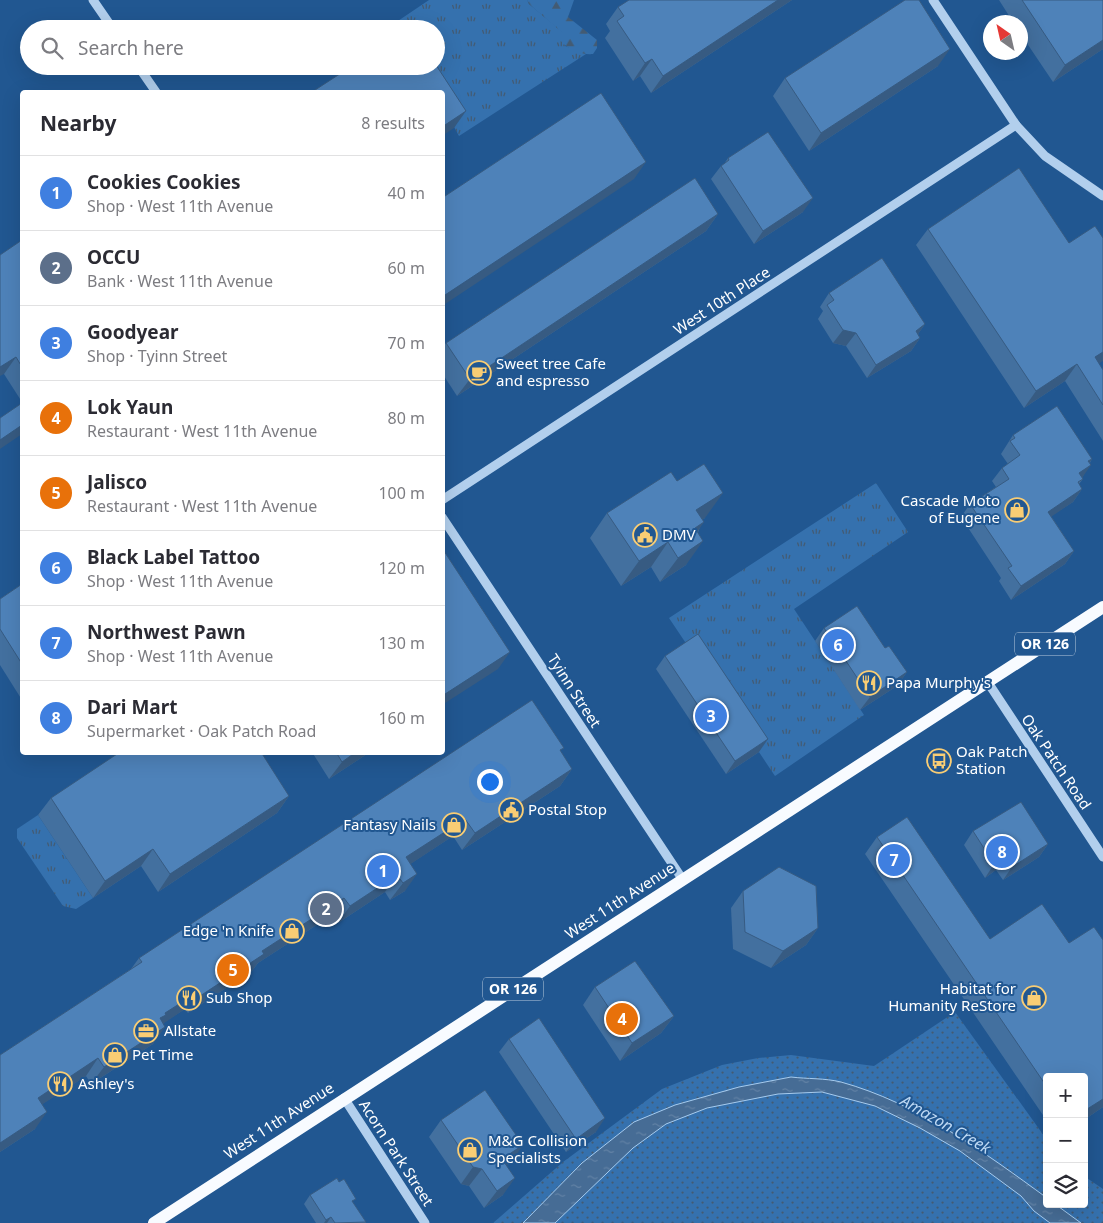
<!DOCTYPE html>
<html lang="en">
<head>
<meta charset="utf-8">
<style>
  :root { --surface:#fff; --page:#f7f7f7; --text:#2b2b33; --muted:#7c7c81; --line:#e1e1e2; --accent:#7c3aed }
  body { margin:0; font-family:"Noto Sans",sans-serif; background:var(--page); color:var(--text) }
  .controls { position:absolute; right:15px; bottom:15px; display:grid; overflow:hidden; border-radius:5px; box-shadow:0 5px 20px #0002 }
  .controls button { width:45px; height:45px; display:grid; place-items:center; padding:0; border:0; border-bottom:1px solid var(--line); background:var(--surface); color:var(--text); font:25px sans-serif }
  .compass { position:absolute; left:983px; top:15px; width:45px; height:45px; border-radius:50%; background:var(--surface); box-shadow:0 5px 20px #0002; rotate:326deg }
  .you { position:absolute; left:489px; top:781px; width:18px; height:18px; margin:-12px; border:4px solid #fff; border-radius:50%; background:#1a73e8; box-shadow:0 0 0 8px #1a73e833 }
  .badge { display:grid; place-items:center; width:32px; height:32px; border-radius:50%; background:var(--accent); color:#fff; font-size:16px; font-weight:700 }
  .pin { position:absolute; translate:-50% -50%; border:2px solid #fff; box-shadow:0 1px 5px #0006 }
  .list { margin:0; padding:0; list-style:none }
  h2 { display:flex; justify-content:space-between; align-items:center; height:65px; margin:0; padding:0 20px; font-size:21px }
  h2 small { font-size:16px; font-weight:400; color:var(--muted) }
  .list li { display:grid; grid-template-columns:32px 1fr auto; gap:15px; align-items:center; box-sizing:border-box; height:75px; padding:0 20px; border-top:1px solid var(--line) }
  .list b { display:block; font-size:19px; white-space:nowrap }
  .list p { margin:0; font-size:16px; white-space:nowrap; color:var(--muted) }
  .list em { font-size:16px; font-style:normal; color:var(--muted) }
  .icon { flex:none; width:28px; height:28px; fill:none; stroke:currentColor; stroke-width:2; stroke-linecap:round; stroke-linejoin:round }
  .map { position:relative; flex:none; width:1103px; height:1223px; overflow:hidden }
  .search { position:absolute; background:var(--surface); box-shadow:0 5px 20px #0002; left:20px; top:20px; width:425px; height:55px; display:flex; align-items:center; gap:12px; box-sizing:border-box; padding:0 18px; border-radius:28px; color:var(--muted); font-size:19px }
  .panel { position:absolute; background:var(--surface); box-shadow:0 5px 20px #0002; left:20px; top:90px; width:425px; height:665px; border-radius:5px }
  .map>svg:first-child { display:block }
  .grass { fill:url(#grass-tufts) }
  .forest { fill:url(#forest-firs) }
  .park { fill:url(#park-dots) }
  .water { fill:url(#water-ripples); stroke:#a6cbee }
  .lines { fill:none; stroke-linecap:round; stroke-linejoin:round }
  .minor { stroke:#b2cfed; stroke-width:9 }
  .major { stroke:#f8fbff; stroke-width:12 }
  .wall { fill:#43709f }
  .shaded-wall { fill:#375b82 }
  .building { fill:#4e82b9; stroke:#375b82 }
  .labels { text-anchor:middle; stroke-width:4; stroke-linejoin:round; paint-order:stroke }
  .shield { fill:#215791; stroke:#bccdde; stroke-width:1 }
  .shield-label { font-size:14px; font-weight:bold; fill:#fff }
  .street-label { font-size:15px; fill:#fff; stroke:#215791 }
  .poi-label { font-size:15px; fill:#fff; stroke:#215791; text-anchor:start }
  .water-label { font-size:16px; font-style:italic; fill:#bed9f4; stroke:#215791 }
</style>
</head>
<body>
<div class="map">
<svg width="1103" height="1223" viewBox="0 0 1103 1223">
  <defs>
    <pattern id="grass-tufts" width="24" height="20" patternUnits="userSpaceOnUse" patternTransform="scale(1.25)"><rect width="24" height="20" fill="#3571ae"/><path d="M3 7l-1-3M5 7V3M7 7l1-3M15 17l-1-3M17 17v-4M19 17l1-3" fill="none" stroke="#435b73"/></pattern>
    <pattern id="forest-firs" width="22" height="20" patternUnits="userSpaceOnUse" patternTransform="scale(1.25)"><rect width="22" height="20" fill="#3571ae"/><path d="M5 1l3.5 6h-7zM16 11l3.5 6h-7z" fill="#435b73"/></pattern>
    <pattern id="park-dots" width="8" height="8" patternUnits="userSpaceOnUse" patternTransform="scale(1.25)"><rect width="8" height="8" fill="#3571ae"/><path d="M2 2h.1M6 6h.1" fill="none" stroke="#435b73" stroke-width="1.8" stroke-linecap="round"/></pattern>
    <pattern id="water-ripples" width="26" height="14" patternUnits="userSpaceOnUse" patternTransform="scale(1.25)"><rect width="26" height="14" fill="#466c95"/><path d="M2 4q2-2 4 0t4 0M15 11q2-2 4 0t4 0" fill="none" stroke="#6282a5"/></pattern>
  </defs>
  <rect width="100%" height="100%" fill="#215791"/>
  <g class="grass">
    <path d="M429,0h98l2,4 36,30v12l21,8 -127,82c-19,-33 -23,-70 -23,-107l-47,-2z"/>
    <path d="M876,483l32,49 -114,77 70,106 -89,61 -106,-158z"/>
    <path d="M38,815l55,83 -17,11 -13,-3 -46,-68v-9z"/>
  </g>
  <path class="forest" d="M527,0h47l-6,17 29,23v8l-4,6c-11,1 -25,-4 -32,-13l3,-7 -35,-30z"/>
  <path class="park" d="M955,1012l92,128v64h37v-28l19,13v34h-610l70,-61 99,-73 60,-24 36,-7 33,-3 83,11z"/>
  <path class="water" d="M791,1077c16,2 34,1 50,5 76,21 143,70 206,116v6h8l26,19h-31l-16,-12 -13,-15 -61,-45 -40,-23 -45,-22 -53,-14 -44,2 -71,14 -41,16 -33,24 -78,75h-32l59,-60 52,-41 41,-17 64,-18z"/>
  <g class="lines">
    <g class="minor">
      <path d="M93,0l20,29"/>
      <path d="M933,0l83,125 29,31 58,40"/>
      <path d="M138,66l18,26"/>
      <path d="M442,500l574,-375"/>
      <path d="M442,517l241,363"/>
      <path d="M987,681l116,176"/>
      <path d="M344,1098l81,125"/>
    </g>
    <path class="major" d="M154,1223l949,-616"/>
  </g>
  <g class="wall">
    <path d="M792,0l-141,93 -11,-17 -7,5 -28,-43 5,-7 -4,-7 12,-17z"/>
    <path d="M999,0h104v49l-50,33 -33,-49v-11h-7z"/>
    <path d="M938,66l-129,85 -36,-55 12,-18z"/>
    <path d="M728,158l75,54 -49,32 -43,-65 10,-13 3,-2z"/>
    <path d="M718,214l-12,17 -249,165 -15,-23v-25l4,-5z"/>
    <path d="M928,229l171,135 4,6v71l-38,-60 -41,27 -108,-163z"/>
    <path d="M22,240v162l-18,-28z"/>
    <path d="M829,293l96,31 -7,10 2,4 -9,13 -44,27 -21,-32 -13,-3 -15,-24 5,-8 -3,-4z"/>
    <path d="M1013,435l79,24 -10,19 1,1 -4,5 3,5 -9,13 -22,14 23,35 -9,13 -54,36 -12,-19 2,-3 -40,-61 9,-13 26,-17 -4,-6 10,-13 6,-4 -7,-10z"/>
    <path d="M677,481l28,37 -2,1 -17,46 -26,17 -9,-15 -30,19 -31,-48 17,-25z"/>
    <path d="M22,584v116l-22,-35v-66z"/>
    <path d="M824,628l83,44 -10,14 -37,24 -45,-69z"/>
    <path d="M665,656l94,96 -33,22 -70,-105z"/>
    <path d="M312,752h58l-41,27z"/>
    <path d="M561,752l11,17 -12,17 -98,64 -9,-14 -43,28 -5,27 -15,9 -5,-8 -47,31 -6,-8 -74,48 -6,8 -64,42 -3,-4 -22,14 -10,21 -62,40 -5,-8 -44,28 -7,25 -35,23v-97l131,-86 8,-11z"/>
    <path d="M289,796l-12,17 -119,79 -17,-26 -48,32 -55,-83 13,-17z"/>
    <path d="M973,831l75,13 -9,13 -36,23 -7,-10 -11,8 -21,-33z"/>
    <path d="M877,837l113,102 79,4 34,164 -19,13v-43h-37v44l-182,-267z"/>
    <path d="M743,891l75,37 -12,17 -35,23 -38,-19 -2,-41z"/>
    <path d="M595,987l79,29 -13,17 -41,28 -37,-56z"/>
    <path d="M509,1039l87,93 -30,20 -67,-100z"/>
    <path d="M441,1120l70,43 -4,2 -4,30 -19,13 -15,-22 -8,-2 -32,-47z"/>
    <path d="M310,1195l43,8 13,20h-50l-12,-19z"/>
  </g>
  <g class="shaded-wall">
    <path d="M778,0h14l-141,93 12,-17z"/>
    <path d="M1103,40v9l-50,33 12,-17z"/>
    <path d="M950,49l-12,17 -129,85 12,-18z"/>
    <path d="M652,59l-12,17 -7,5 12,-18z"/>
    <path d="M466,111l-12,17 -12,8v-9z"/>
    <path d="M646,162l-12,17 -192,127v-9z"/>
    <path d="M813,198l-10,14 -49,32 9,-13z"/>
    <path d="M718,214l-12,17 -249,165 13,-17z"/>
    <path d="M925,324l-9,13v-6z"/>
    <path d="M843,330l13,3 -10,13 -13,-3z"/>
    <path d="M920,338l-9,13 -44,27 9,-13z"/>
    <path d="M1103,352v9l-20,13 12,-17z"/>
    <path d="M16,357l-12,17 -4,2v-9z"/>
    <path d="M1077,364l-12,17 -41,27 12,-17z"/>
    <path d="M22,425v9l-22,15v-9z"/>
    <path d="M1092,459l-7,10 6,-4 -9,13 -3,-5 9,-12z"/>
    <path d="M1082,489l-9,13 -34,23 9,-13z"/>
    <path d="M723,493l-18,25 -26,17 17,-25z"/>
    <path d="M704,522l-17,25 8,-19z"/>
    <path d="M703,541l-17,24 -26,17 18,-24z"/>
    <path d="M668,542l-17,25 -30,19 18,-25z"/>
    <path d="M1074,551l-9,13 -54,36 10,-14z"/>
    <path d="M510,652l-12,17 -56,36v-9z"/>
    <path d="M907,672l-10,14 -37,24 10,-13z"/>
    <path d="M768,739l-9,13 -33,22 9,-13z"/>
    <path d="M356,752h14l-41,27 13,-17z"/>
    <path d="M572,769l-12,17 -98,64 13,-17z"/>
    <path d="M289,796l-12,17 -119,79 12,-18z"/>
    <path d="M465,819l-12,17 -59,39 12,-18z"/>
    <path d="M1048,844l-9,13 -36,23 9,-13z"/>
    <path d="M153,849l-12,17 -48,32 12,-17z"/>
    <path d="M1006,856l-10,14 -11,8 9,-14z"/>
    <path d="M417,874l-12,17 -15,9 13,-17z"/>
    <path d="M397,875l-12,17 -47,31 12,-17z"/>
    <path d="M344,898l-12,17 -74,48 -6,8 -64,42 12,-17 62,-45z"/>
    <path d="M818,928l-12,17 -35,23 12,-17z"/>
    <path d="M198,992l-13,17 -28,19 3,-10 5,-5z"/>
    <path d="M674,1016l-13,17 -41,28 12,-18z"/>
    <path d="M165,1027l-12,17 -62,40 13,-17z"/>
    <path d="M98,1058l-12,18 -60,39 12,-17z"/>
    <path d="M1103,1099v8l-19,13v-9z"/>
    <path d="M47,1112l-12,17 -35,23v-9z"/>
    <path d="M605,1118l-9,14 -30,20 10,-13z"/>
    <path d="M523,1145l-12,18 -21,13 12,-17z"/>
    <path d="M473,1167l9,2 -13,17 -8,-2z"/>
    <path d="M515,1178l-12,17 -19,13 13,-17z"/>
    <path d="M331,1217l-4,6h-3l2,-3z"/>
  </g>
  <g class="building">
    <path d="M629,0h149l-115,76 -11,-17 -7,4 -28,-42 7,-5 -6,-9z"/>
    <path d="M905,0h14l31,49 -129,84 -36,-55z"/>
    <path d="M1022,0h81v40l-38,25z"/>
    <path d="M436,65l30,46 -24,16v-35h-130l40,-26h84z"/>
    <path d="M601,93l45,69 -204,135v-99z"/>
    <path d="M768,132l45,66 -50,33 -42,-65 8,-6 -1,-2z"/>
    <path d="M1019,168l50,75 26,-17 8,12v114l-8,5 8,13v35l-26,-41 -41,27 -108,-162z"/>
    <path d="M695,178l23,36 -248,165 -24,-36z"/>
    <path d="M22,240v127l-6,-10 -16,10v-112z"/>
    <path d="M882,258l43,66 -9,7 4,7 -44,27 -20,-32 -13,-3 -16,-25 7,-5 -5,-7z"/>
    <path d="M22,403v22l-22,15v-22z"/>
    <path d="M1057,406l35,53 -4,2 3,4 -12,8 4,6 -5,3 4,7 -34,23 26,39 -53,35 -13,-18 4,-2 -42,-62 39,-25 -7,-11 18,-13 -10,-14 5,-3 -2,-3z"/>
    <path d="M704,464l19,29 -27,17 8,12 -9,6 8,13 -25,17 -10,-16 -29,19 -32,-48 64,-41 6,9z"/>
    <path d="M442,548l68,104 -68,44z"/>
    <path d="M22,584v80l-22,-35v-30z"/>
    <path d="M857,606l28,42 4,-2 18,26 -37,25 -46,-69z"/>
    <path d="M698,634l70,105 -33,22 -70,-105z"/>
    <path d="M532,700l32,48 -4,2 12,19 -97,64 -10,-14 -59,38 11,17 -14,9 -6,-8 -47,31 -6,-8 -82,53 2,3 -64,42 -2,-4 -33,21 1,2 -6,3 5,9 -61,40 -6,-9 -60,40 9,14 -47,31v-88l142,-93 -3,-4z"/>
    <path d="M120,752h141l28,44 -119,78 -17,-25 -48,32 -54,-83z"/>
    <path d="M336,752h20l-14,10z"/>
    <path d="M1021,802l27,42 -36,23 -6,-11 -12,8 -21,-33z"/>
    <path d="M907,817l83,122 52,-35 27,39 25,-16 9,13v159l-19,12v-34h-37v10l-170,-250z"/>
    <path d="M779,867l37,19 2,42 -35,23 -38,-19 -2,-41z"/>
    <path d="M635,961l39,55 -42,27 -37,-56z"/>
    <path d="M539,1018l66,100 -29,21 -67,-100z"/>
    <path d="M485,1090l38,55 -21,14 13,19 -18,13 -15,-22 -9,-2 -32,-47z"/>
    <path d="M337,1178l2,4 5,-3 12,20 -4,2 14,21 -31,1 -4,-6 -5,3 -16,-25z"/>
  </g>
  <defs>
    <g id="cafe-ring" transform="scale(1.25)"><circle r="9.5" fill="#215791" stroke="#f9cd74" stroke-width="1.5"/><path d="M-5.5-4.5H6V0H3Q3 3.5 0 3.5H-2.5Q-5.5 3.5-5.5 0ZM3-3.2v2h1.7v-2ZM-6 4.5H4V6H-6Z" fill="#f9cd74"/></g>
    <g id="shop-ring" transform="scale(1.25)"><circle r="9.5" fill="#215791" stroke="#f9cd74" stroke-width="1.5"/><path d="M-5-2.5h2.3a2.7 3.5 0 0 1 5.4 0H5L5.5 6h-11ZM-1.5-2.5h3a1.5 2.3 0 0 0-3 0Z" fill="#f9cd74"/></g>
    <g id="civic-ring" transform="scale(1.25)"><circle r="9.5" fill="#215791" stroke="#f9cd74" stroke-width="1.5"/><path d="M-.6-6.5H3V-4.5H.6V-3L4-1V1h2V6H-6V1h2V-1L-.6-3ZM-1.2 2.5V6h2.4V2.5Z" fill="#f9cd74"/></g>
    <g id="restaurant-ring" transform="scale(1.25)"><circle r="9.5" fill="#215791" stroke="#f9cd74" stroke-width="1.5"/><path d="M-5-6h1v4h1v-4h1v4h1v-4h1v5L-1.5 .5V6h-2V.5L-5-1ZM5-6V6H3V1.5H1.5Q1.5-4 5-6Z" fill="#f9cd74"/></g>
    <g id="bus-ring" transform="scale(1.25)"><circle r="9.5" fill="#215791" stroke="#f9cd74" stroke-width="1.5"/><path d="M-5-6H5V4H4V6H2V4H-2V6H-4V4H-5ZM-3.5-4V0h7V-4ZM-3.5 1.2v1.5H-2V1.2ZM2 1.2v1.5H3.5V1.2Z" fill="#f9cd74"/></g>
    <g id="office-ring" transform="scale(1.25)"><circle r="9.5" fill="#215791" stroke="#f9cd74" stroke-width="1.5"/><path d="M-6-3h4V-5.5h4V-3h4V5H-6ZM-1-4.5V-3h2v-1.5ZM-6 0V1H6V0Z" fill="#f9cd74"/></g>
  </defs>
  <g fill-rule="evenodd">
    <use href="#cafe-ring" x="479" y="373"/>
    <use href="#shop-ring" x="1017" y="510"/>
    <use href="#civic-ring" x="645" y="535"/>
    <use href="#restaurant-ring" x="869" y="683"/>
    <use href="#bus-ring" x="939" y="761"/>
    <use href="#civic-ring" x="511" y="810"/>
    <use href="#shop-ring" x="454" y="825"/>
    <use href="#shop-ring" x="292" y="931"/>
    <use href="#restaurant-ring" x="189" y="998"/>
    <use href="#shop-ring" x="1034" y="998"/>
    <use href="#office-ring" x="146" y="1031"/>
    <use href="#shop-ring" x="115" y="1055"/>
    <use href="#restaurant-ring" x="60" y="1084"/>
    <use href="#shop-ring" x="470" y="1150"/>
  </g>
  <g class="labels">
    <g class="shield">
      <rect x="1015" y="632.5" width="60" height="23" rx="4"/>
      <rect x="483" y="977.5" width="60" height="23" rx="4"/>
    </g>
    <g class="shield-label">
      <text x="1045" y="649">OR 126</text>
      <text x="513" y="994">OR 126</text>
    </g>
    <g class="street-label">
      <text transform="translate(722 301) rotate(-33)" y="5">West 10th Place</text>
      <text transform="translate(574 691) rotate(57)" y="5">Tyinn Street</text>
      <text transform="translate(1056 762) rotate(56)" y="5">Oak Patch Road</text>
      <text transform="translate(620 901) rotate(-33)" y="5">West 11th Avenue</text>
      <text transform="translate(279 1121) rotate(-33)" y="5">West 11th Avenue</text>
      <text transform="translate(396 1153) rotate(57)" y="5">Acorn Park Street</text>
    </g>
    <g class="poi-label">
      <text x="496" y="369">Sweet tree Cafe<tspan x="496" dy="17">and espresso</tspan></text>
      <text x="1000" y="506" text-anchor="end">Cascade Moto<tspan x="1000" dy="17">of Eugene</tspan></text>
      <text x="662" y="540">DMV</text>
      <text x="886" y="688">Papa Murphy's</text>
      <text x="956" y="757">Oak Patch<tspan x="956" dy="17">Station</tspan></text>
      <text x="528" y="815">Postal Stop</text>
      <text x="436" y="830" text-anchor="end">Fantasy Nails</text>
      <text x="274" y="936" text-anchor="end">Edge 'n Knife</text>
      <text x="1016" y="994" text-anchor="end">Habitat for<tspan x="1016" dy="17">Humanity ReStore</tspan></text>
      <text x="206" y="1003">Sub Shop</text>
      <text x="164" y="1036">Allstate</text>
      <text x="132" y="1060">Pet Time</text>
      <text x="78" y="1089">Ashley's</text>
      <text x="488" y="1146">M&amp;G Collision<tspan x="488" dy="17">Specialists</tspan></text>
    </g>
    <g class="water-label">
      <text transform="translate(946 1124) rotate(30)" y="6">Amazon Creek</text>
    </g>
  </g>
</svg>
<div class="controls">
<button>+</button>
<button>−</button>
<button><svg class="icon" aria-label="layers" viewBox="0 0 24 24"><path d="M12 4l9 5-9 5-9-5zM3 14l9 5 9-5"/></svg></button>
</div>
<svg class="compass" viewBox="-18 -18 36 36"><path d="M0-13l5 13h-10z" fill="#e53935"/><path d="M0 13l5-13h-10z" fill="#7c7c81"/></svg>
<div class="you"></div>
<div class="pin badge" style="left:383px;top:871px;background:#3f7fe0">1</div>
<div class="pin badge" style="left:326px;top:909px;background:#5c6f8a">2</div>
<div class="pin badge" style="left:711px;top:716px;background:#3f7fe0">3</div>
<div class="pin badge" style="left:622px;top:1019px;background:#e8710a">4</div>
<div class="pin badge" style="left:233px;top:970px;background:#e8710a">5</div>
<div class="pin badge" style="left:838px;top:645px;background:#3f7fe0">6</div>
<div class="pin badge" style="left:894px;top:860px;background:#3f7fe0">7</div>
<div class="pin badge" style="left:1002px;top:852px;background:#3f7fe0">8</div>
<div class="search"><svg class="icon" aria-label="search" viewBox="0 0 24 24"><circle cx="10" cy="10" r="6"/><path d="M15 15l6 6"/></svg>Search here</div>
<section class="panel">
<h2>Nearby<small>8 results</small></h2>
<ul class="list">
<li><span class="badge" style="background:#3f7fe0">1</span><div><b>Cookies Cookies</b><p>Shop · West 11th Avenue</p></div><em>40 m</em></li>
<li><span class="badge" style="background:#5c6f8a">2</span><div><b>OCCU</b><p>Bank · West 11th Avenue</p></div><em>60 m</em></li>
<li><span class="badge" style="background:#3f7fe0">3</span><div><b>Goodyear</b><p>Shop · Tyinn Street</p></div><em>70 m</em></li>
<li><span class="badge" style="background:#e8710a">4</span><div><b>Lok Yaun</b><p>Restaurant · West 11th Avenue</p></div><em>80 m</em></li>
<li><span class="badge" style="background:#e8710a">5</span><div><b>Jalisco</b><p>Restaurant · West 11th Avenue</p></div><em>100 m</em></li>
<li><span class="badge" style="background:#3f7fe0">6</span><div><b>Black Label Tattoo</b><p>Shop · West 11th Avenue</p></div><em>120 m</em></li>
<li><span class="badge" style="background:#3f7fe0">7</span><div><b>Northwest Pawn</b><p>Shop · West 11th Avenue</p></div><em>130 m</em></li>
<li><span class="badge" style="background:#3f7fe0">8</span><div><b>Dari Mart</b><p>Supermarket · Oak Patch Road</p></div><em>160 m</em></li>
</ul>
</section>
</div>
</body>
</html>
